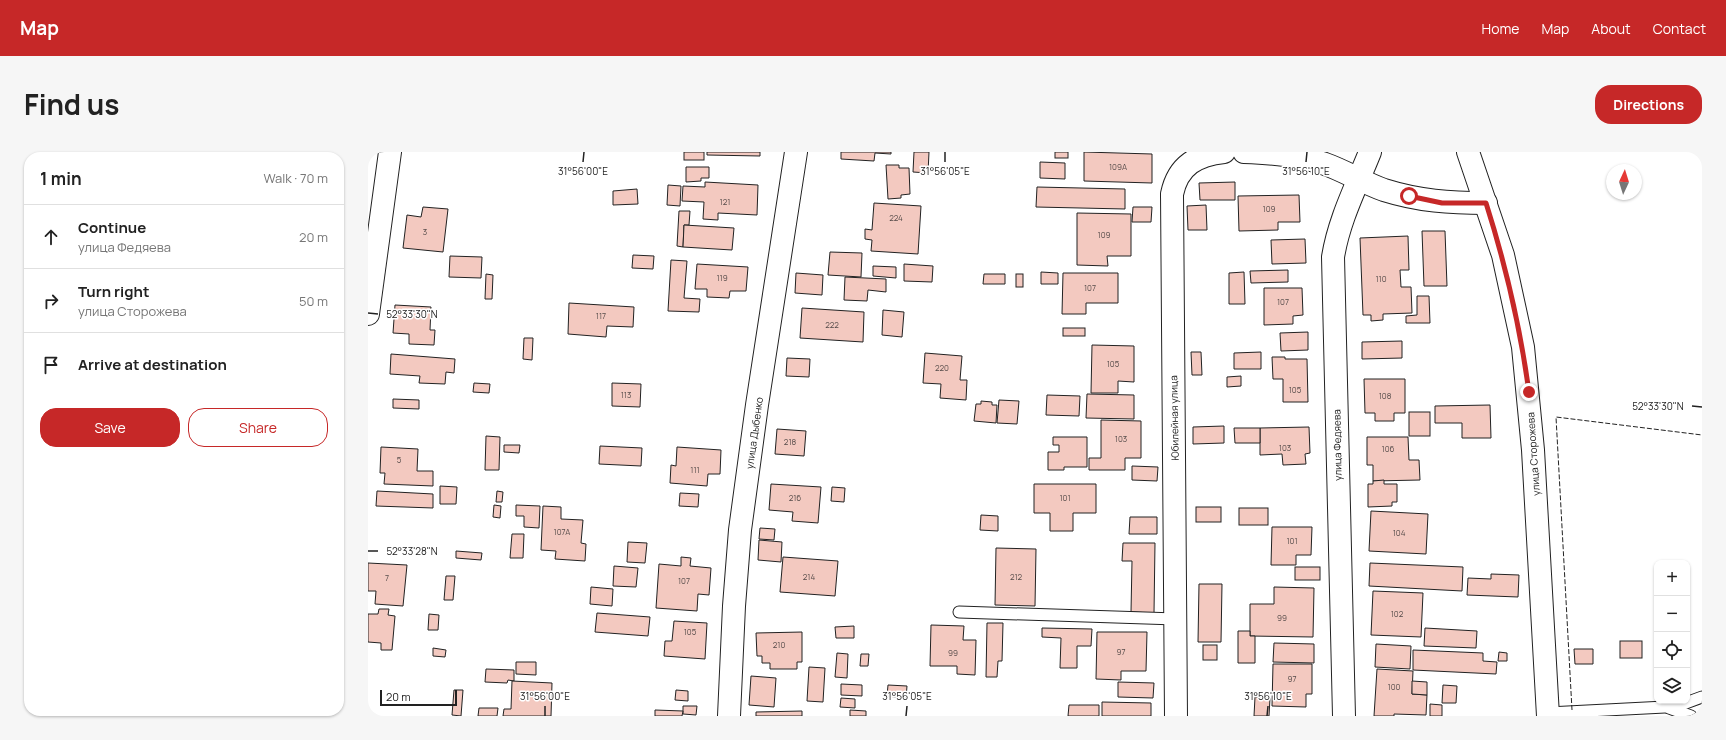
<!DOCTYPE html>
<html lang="en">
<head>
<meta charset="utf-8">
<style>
  :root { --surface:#fff; --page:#f6f6f6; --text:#222; --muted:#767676; --line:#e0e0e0; --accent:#c62828 }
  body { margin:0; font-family:Manrope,sans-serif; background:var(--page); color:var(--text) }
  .controls { position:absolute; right:12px; bottom:12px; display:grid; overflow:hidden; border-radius:8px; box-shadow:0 1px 3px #0004 }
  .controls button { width:36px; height:36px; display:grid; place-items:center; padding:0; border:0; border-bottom:1px solid var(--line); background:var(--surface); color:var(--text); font:20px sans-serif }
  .compass { position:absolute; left:1238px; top:12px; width:36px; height:36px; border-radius:50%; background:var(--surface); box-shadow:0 1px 3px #0004; rotate:4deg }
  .scale { position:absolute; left:12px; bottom:10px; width:77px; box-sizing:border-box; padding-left:4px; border:2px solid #222; border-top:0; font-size:11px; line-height:14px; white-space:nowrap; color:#222; -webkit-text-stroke:3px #fff; paint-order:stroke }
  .stop { position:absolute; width:12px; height:12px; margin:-9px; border:3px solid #c62828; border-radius:50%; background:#fff }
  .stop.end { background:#c62828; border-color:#fff; box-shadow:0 1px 4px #0008 }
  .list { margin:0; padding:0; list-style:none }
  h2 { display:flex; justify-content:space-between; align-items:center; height:52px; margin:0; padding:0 16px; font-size:17px }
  h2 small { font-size:13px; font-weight:400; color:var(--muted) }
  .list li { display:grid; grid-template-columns:26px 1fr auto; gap:12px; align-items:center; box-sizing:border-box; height:64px; padding:0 16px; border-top:1px solid var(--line) }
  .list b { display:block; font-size:15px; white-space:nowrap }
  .list p { margin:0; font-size:13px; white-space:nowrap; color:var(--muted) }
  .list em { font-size:13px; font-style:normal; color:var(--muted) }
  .actions { display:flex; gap:8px; padding:12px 16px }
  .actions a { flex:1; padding:9px 0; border:1px solid var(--accent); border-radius:16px; text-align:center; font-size:14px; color:var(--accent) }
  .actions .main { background:var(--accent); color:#fff }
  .icon { flex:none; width:22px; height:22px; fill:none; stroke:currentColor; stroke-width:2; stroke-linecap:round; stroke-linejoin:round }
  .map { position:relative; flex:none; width:1334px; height:564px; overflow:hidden; border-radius:16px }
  header { display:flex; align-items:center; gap:24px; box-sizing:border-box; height:56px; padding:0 20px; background:var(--accent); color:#fff }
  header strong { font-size:19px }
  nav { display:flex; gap:22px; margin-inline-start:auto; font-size:14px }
  .intro { display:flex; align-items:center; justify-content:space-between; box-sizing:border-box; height:96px; padding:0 24px }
  h1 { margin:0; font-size:28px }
  .button { padding:10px 18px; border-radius:16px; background:var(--accent); color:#fff; font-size:14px; font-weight:700 }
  main { display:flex; gap:24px; padding:0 24px }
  aside { flex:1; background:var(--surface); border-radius:16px; box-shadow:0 1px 3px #0004 }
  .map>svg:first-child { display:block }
  .building { fill:#f3c9c0; stroke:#222 }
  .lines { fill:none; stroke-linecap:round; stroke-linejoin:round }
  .service-casing { stroke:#222; stroke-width:13 }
  .minor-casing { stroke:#222; stroke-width:24 }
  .tertiary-casing { stroke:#222; stroke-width:24 }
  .secondary-casing { stroke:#222; stroke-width:24 }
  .service { stroke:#fff; stroke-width:11 }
  .minor { stroke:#fff; stroke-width:22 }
  .tertiary { stroke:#fff; stroke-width:22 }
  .secondary { stroke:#fff; stroke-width:22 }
  .fence { stroke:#222; stroke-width:1; stroke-dasharray:5 2; stroke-linecap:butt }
  .route { stroke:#c62828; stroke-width:5 }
  .ticks { fill:none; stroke:#222; stroke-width:1.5 }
  .labels { text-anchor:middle; stroke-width:3; stroke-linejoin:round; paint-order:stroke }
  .number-label { font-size:8px; fill:#564c4a }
  .street-label { font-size:10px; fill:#222; stroke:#fff }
  .ticks-label { font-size:10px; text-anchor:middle; fill:#222; stroke:#fff; stroke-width:3; stroke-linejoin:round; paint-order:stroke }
</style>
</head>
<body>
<header>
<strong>Map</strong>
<nav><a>Home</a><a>Map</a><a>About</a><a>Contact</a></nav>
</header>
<div class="intro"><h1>Find us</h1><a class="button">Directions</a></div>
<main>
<aside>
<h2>1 min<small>Walk · 70 m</small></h2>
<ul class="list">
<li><svg class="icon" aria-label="ahead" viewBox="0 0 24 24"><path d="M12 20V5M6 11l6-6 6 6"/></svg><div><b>Continue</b><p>улица Федяева</p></div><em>20 m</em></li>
<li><svg class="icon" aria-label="right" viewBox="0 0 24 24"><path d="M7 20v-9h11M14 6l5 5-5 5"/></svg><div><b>Turn right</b><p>улица Сторожева</p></div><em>50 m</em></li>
<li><svg class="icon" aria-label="arrive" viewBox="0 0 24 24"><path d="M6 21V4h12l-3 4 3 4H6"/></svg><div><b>Arrive at destination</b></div></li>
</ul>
<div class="actions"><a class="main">Save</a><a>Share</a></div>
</aside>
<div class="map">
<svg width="1334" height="564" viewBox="0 0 1334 564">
  <rect width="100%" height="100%" fill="#fff"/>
  <g class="building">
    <rect x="316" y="0" width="20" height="8"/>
    <path d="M339,0h53v4l-53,-1z"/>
    <path d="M473,0h50v2l-16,-1 -1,8 -33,-2z"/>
    <path d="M546,0h15l-1,21 -15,-1z"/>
    <rect x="687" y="0" width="13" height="6"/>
    <path d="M716,0l68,2v29l-68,-2z"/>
    <path d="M672,10l25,1v16l-25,-1z"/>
    <path d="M518,13h13v3h10l1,26 -9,1v3l-13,1z"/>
    <path d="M318,15h23v11h-8v3l-15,1z"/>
    <path d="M337,30l53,3 -1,30 -39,-2v7l-15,-1 1,-17 -22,-1 1,-15 22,1z"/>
    <path d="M867,30v18h-35l-1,-17z"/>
    <path d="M300,33l13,1 -1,20 -13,-1z"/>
    <path d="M669,35l88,2v20l-89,-2z"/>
    <path d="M269,37l1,15 -25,1v-14z"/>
    <path d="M931,43l1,27h-22v8l-39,1 -1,-35z"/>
    <path d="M506,51l47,3 -3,48 -47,-3 1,-11 -7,-1v-10l7,1z"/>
    <path d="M838,53l1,25h-19l-1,-24z"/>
    <path d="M55,55l25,2 -5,43 -40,-4 4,-33 14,2z"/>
    <path d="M765,55h19l-1,15h-19z"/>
    <path d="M311,59h11l-1,14h-5l-1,22 -6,-1z"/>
    <path d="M709,61l54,1v42h-24l1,10 -31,-1z"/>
    <path d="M316,73l50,3 -2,22 -49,-3z"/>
    <path d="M1054,79h23l2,55h-23z"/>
    <path d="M1040,84l1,34h-9l1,17h10l1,26 -29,1v6l-12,1v-6h-8l-3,-77z"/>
    <path d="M937,87l1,24 -34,1 -1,-24z"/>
    <path d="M462,100l32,1 -1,24 -33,-2z"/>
    <path d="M265,103l21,1 -1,13 -21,-1z"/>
    <path d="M82,104l32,1 -1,21 -32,-1z"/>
    <path d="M303,108l16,1 -3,37 16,1 -1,13 -31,-1z"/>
    <path d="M329,112l51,3 -2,24h-16l-1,7 -22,-1v-8h-12z"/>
    <path d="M536,112l29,2 -1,16 -28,-1z"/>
    <path d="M505,114l23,1v11l-23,-2z"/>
    <path d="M920,118v12l-37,1 -1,-12z"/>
    <path d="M673,120l17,1v11h-17z"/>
    <path d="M876,120l1,32h-16v-31z"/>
    <path d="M428,121l27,2 -1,20 -27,-2z"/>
    <path d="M695,121h55v30h-32v11h-24z"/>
    <path d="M118,122l7,1 -1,24h-7z"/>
    <path d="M616,122h21v10h-22z"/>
    <rect x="648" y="122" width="7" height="13"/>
    <path d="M477,125l41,2v13l-18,-2 -1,11 -23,-1z"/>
    <path d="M896,136h38l1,27 -10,1v8l-29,1z"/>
    <path d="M1049,144h12l1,27h-24v-7l11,-1z"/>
    <path d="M201,151l65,4 -1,20 -26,-1 -1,11 -38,-3z"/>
    <path d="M27,153l36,2 -1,23h5l-1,15 -25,-1v-10l-16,-1z"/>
    <path d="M434,156l62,4 -1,30 -63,-4z"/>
    <path d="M515,158l21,2 -2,25 -20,-2z"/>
    <rect x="695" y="176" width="22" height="8"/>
    <path d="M940,180v18l-27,1 -1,-18z"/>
    <path d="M156,186h9l-1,22 -9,-1z"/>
    <path d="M1034,189v17l-40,1v-17z"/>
    <path d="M724,193l42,1v36l-16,-1v12h-27z"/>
    <path d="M823,200h10l1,23h-10z"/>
    <path d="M893,200v17h-27v-16z"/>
    <path d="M557,201l37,3 -2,24h7l-1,20 -26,-2 1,-14 -18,-1z"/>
    <path d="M23,202l64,5 -1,14 -8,-1 -1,12 -26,-1 1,-7 -30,-2z"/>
    <path d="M904,205h13v2h22l1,43h-25v-23h-10z"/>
    <path d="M419,206l23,1 -1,18 -23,-1z"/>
    <path d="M873,224v10l-14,1v-10z"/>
    <path d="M996,227h41v34h-11v8h-19v-8h-10z"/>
    <path d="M106,231l16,1 -1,9 -16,-1z"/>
    <path d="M244,231l29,1 -1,23 -28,-1z"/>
    <path d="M719,242l47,1v24l-48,-1z"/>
    <path d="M679,243l33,1 -1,20 -33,-1z"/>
    <path d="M25,247l26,1v9l-26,-1z"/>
    <path d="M631,248l20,1 -2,23 -20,-1z"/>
    <path d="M613,249l11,1v3h5l-1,18 -22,-2 2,-17h5z"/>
    <path d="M1122,253l1,33h-29v-15h-27v-17z"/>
    <rect x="1041" y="260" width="21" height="24"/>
    <path d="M733,268l40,1v37h-16v12h-36v-12h12z"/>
    <path d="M856,274v17l-31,1v-17z"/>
    <path d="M941,275l1,26 -5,1 1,10 -23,1 -1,-11 -22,1v-27z"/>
    <path d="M866,276h26v15h-25z"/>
    <path d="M409,277l29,2 -2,25 -29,-2z"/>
    <path d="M118,284l14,1 -1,33h-14z"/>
    <path d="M685,285h34v30h-23v3h-16v-18h11v-7h-6z"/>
    <path d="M999,285h41l1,23h10l1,20 -47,1v-16h-6z"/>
    <path d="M136,293h16l-1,8 -15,-1z"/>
    <path d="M232,294l42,2 -1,18 -42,-2z"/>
    <path d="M13,295l37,2 -1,22h16v15l-49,-2 1,-11h-5z"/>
    <path d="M309,295l44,3 -1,24h-12l-1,12 -37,-3 1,-18 5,1z"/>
    <path d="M764,314l26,1 -1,14 -25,-1z"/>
    <path d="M1016,328v4h13v18h-5v4l-24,1v-23h5v-3z"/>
    <path d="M403,332l50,3 -3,36 -26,-2 1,-9 -24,-2z"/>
    <path d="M666,332h62v29h-23v18h-23v-18h-16z"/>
    <path d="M72,334l17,1 -1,17h-16z"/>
    <path d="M464,335l13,1 -1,14 -13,-1z"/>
    <path d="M9,339l56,3v14l-57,-2z"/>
    <path d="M129,339l6,1 -1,10h-6z"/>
    <path d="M312,341l19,1 -1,13 -19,-1z"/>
    <path d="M126,353l7,1 -1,12 -7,-1z"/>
    <path d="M148,353l24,1 -1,22 -15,-1v-11h-8z"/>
    <path d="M175,354l18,1v12l22,1 -2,23 5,1 -1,17 -30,-2 1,-8 -15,-1z"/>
    <rect x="828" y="355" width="25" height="15"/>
    <rect x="871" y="356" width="29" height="17"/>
    <path d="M1003,359l57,3 -2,40 -57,-3z"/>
    <path d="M613,363l17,1v15l-18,-1z"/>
    <path d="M762,365h27v17h-28z"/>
    <path d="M904,375h40l-1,28h-15v10h-25z"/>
    <path d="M392,376l15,1 -1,11 -15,-1z"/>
    <path d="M144,382h12l-1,24h-13z"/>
    <path d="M391,388l23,2 -1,20 -23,-2z"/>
    <path d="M260,390l19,1 -2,20 -18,-1z"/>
    <path d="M755,391h32l-1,70 -23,-1 1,-51h-10z"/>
    <path d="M628,396l40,1 -1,57 -40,-1z"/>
    <path d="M88,399l26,2 -1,7 -25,-2z"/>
    <path d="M313,405l10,1 -1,8 21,2 -2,27 -11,-1 -1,17 -41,-3 3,-44 22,2z"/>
    <path d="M415,405l55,4 -3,35 -55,-4z"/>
    <path d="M0,411l39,2 -4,41 -28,-2 1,-13h-8z"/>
    <path d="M1002,411l93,4 -1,24 -93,-5z"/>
    <path d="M246,414l24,2 -2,19 -23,-1z"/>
    <rect x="927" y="415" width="25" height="13"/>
    <path d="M1123,422l28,1 -1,22 -51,-2 1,-17 23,1z"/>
    <path d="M78,424h9l-2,24h-9z"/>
    <path d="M831,432h23l-1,58h-23z"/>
    <path d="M223,435l22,2 -1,17 -22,-2z"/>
    <path d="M906,435l40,1 -1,49 -63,-1v-32h24z"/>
    <path d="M1005,439l50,2 -2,44 -50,-2z"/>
    <path d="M11,457h10l-1,6 7,1 -3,34h-11v-7l-13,-1v-28h10z"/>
    <path d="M229,461l53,4 -2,19 -53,-4z"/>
    <path d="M61,462l10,1 -1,15h-10z"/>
    <path d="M306,469l33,2 -2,36 -41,-3 1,-15h7z"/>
    <path d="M619,471h16l-1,38h-4l-1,16h-11z"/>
    <path d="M563,473l33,1 -1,14h13l-1,35 -18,-1v-8h-27z"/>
    <path d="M486,474v12h-18l-1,-11z"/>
    <path d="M674,476l50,1 -1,17h-14v22h-17l1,-30 -19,-1z"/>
    <path d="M1057,476l52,3 -1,17 -52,-2z"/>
    <path d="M870,479h12v5h5v27h-17z"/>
    <path d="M434,480v30h-5v7h-27v-6h-8v-7h-5l-1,-23z"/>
    <path d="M729,480h50l-1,39h-25v9l-25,-1z"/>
    <rect x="1252" y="489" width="22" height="17"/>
    <path d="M906,491l40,1v19l-41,-1z"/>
    <path d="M1008,492l35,2 -1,23 -35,-2z"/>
    <rect x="835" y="493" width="14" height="15"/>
    <path d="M65,496l13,2 -1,7 -12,-1z"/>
    <path d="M1206,497h19v15h-18z"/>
    <path d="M1045,498l70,3v8l14,1 -1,12 -83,-4z"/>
    <path d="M1131,500l8,1v8h-9z"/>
    <path d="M469,501l11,1 -1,24 -12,-1z"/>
    <path d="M493,502h8l-1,12h-8z"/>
    <path d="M148,510h20v13l-20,-1z"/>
    <path d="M905,512h39v30h-6v13l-34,-1z"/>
    <path d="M441,515l16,1 -2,34 -16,-1z"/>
    <path d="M118,517l28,1v11l-6,-1 -1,3 -22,-1z"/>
    <path d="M1009,517l36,2 -1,23 15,1 -1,20 -32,-1v2h-20z"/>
    <path d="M383,524l25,2 -2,29 -25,-2z"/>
    <path d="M144,529l40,2 -1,33h-48l1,-7h7z"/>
    <path d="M1044,529l15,1v13l-15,-1z"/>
    <path d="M750,530l36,1 -1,15 -35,-1z"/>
    <path d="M473,532l21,1v11l-21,-1z"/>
    <path d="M520,533l19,1 -1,12 -19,-2z"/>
    <path d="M1075,533l14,1 -1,17h-14z"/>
    <path d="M86,538h9l-2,26 -9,-1z"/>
    <path d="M308,538l12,1v10l-13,-1z"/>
    <path d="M887,545l15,1 -1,18h-15z"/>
    <path d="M473,546l14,1v9l-15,-1z"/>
    <path d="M734,550l49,1v13h-49z"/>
    <path d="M1062,552l12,1v11h-12z"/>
    <path d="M701,553h30v11h-31z"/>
    <path d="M315,554h14l-1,9 -13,-1z"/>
    <path d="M111,556h19l-1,8h-19z"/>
    <path d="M287,558l28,1 -1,5h-27z"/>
    <path d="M482,558l16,1v5h-16z"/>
    <path d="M434,559v5h-46v-4z"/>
  </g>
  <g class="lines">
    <g class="service-casing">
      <g id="service">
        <path d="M591,460l217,7"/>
        <path d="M1301,556l22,8"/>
        <path d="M1180,561l117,-6 18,-3 19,-7"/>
      </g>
    </g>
    <g class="minor-casing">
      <g id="minor">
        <path d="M876,0c28,1 55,3 81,12 20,7 39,19 59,26 35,11 66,13 102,13"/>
        <path d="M0,162l22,-162"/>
        <path d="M808,564l-4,-522c6,-29 25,-39 52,-42"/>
        <path d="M976,564l-11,-459c6,-37 23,-70 37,-105"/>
      </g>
    </g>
    <g class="tertiary-casing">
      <path id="tertiary" d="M1100,0l35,103 20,92 10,103 15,266"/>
    </g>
    <g class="secondary-casing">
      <path id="secondary" d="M361,564l5,-110 6,-76 17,-125 39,-253"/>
    </g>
    <use href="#service" class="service"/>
    <use href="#minor" class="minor"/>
    <use href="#tertiary" class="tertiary"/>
    <use href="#secondary" class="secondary"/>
    <path class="fence" d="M1204,558l-16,-293 146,18"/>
  </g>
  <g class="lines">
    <path class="route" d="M1041,44l33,7h44c20,63 34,123 43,189"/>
  </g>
  <path class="ticks" d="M215,10l1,-10M577,10v-10M938,10l1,-10M0,161l10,1M1324,254l10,1M0,399h10M177,564v-10M538,564l1,-10M899,564l1,-10"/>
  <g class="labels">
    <g class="number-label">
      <text x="750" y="18">109А</text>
      <text x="357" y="53">121</text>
      <text x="901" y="60">109</text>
      <text x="528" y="69">224</text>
      <text x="57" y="83">3</text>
      <text x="736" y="86">109</text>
      <text x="354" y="129">119</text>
      <text x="1013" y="130">110</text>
      <text x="722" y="139">107</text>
      <text x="915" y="153">107</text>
      <text x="233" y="167">117</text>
      <text x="464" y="176">222</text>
      <text x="745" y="215">105</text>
      <text x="574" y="219">220</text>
      <text x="927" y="241">105</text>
      <text x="258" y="246">113</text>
      <text x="1017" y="247">108</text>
      <text x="753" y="290">103</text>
      <text x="422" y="293">218</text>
      <text x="917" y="299">103</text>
      <text x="1020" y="300">106</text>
      <text x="31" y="311">5</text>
      <text x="327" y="321">111</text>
      <text x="427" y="349">216</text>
      <text x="697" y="349">101</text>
      <text x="194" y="383">107А</text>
      <text x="1031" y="384">104</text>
      <text x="924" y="392">101</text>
      <text x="441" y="428">214</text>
      <text x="648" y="428">212</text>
      <text x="19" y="429">7</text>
      <text x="316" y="432">107</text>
      <text x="1029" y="465">102</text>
      <text x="914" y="469">99</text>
      <text x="322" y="483">105</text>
      <text x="411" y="496">210</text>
      <text x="753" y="503">97</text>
      <text x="585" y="504">99</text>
      <text x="924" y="530">97</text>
      <text x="1026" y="538">100</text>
    </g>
    <g class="street-label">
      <text transform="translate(806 266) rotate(-91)" y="4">Юбилейная улица</text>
      <text transform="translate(386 281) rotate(-82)" y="4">улица Дыбенко</text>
      <text transform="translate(969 293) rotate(-91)" y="4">улица Федяева</text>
      <text transform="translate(1165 302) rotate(-94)" y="4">улица Сторожева</text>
    </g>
  </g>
  <g class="ticks-label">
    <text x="215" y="23">31°56'00"E</text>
    <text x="577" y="23">31°56'05"E</text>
    <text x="938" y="23">31°56'10"E</text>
    <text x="44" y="166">52°33'30"N</text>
    <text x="1290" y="258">52°33'30"N</text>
    <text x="44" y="403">52°33'28"N</text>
    <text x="177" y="548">31°56'00"E</text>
    <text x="539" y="548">31°56'05"E</text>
    <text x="900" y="548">31°56'10"E</text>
  </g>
</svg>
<div class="controls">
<button>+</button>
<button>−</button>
<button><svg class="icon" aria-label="locate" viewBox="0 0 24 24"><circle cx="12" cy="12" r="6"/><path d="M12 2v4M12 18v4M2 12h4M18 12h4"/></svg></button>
<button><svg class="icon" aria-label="layers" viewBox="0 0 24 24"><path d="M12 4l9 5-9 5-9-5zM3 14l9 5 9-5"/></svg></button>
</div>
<svg class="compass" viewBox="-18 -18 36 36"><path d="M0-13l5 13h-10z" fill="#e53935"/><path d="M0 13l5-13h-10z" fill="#767676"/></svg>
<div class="scale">20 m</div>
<div class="stop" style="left:1041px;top:44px"></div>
<div class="stop end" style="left:1161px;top:240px"></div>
</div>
</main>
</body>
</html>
